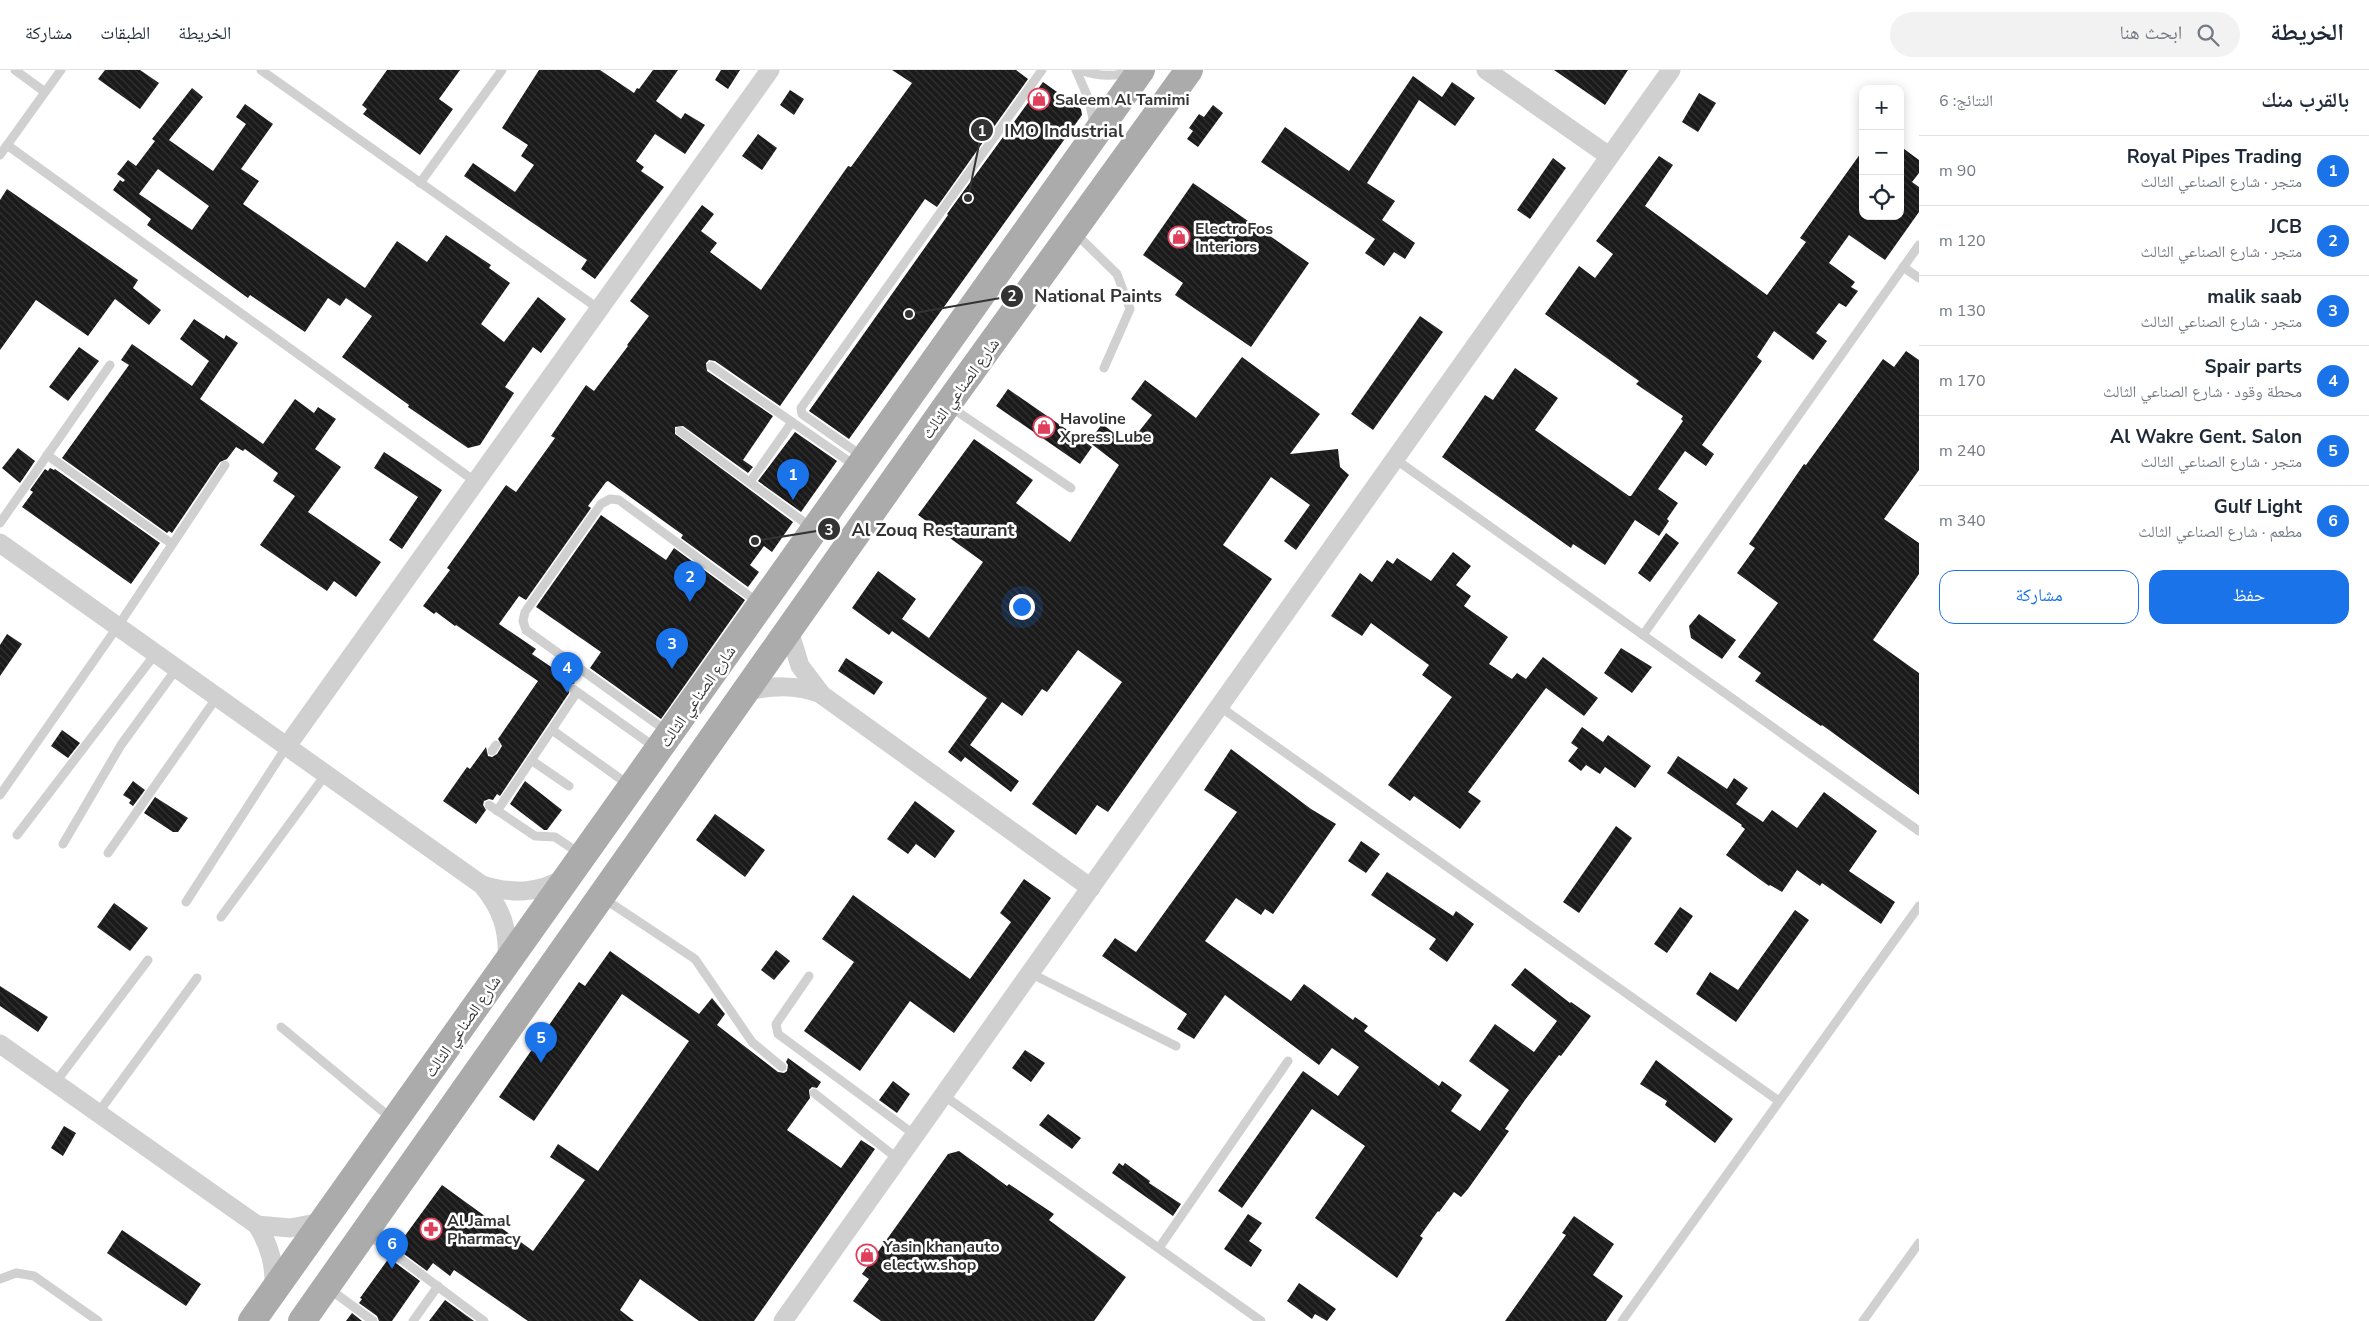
<!DOCTYPE html>
<html lang="ar">
<head>
<meta charset="utf-8">
<style>
  :root { --surface:#fff; --page:#f2f2f3; --text:#1f2937; --muted:#747a83; --line:#e0e1e3; --accent:#1a73e8 }
  body { margin:0; font-family:"Nunito Sans","Noto Naskh Arabic",sans-serif; background:var(--page); color:var(--text); direction:rtl }
  .controls { position:absolute; right:15px; top:15px; display:grid; overflow:hidden; border-radius:10px; box-shadow:0 2px 12px #0003 }
  .controls button { width:45px; height:45px; display:grid; place-items:center; padding:0; border:0; border-bottom:1px solid var(--line); background:var(--surface); color:var(--text); font:25px sans-serif }
  .you { position:absolute; left:1021px; top:536px; width:18px; height:18px; margin:-12px; border:4px solid #fff; border-radius:50%; background:#1a73e8; box-shadow:0 0 0 8px #1a73e833 }
  .badge { display:grid; place-items:center; width:32px; height:32px; border-radius:50%; background:var(--accent); color:#fff; font-size:16px; font-weight:700 }
  .pin { position:absolute; translate:-50% -41px; filter:drop-shadow(0 1px 2px #0008) }
  .pin::after { content:''; position:absolute; top:26px; width:18px; height:15px; background:inherit; clip-path:polygon(0 0,100% 0,50% 100%) }
  .list { margin:0; padding:0; list-style:none }
  h2 { display:flex; justify-content:space-between; align-items:center; height:65px; margin:0; padding:0 20px; font-size:21px }
  h2 small { font-size:16px; font-weight:400; color:var(--muted) }
  .list li { display:grid; grid-template-columns:32px 1fr auto; gap:15px; align-items:center; box-sizing:border-box; height:70px; padding:0 20px; border-top:1px solid var(--line) }
  .list b { display:block; font-size:19px; white-space:nowrap }
  .list p { margin:0; font-size:16px; white-space:nowrap; color:var(--muted) }
  .list em { font-size:16px; font-style:normal; color:var(--muted) }
  .actions { display:flex; gap:10px; padding:15px 20px }
  .actions a { flex:1; padding:11px 0; border:1px solid var(--accent); border-radius:15px; text-align:center; font-size:18px; color:var(--accent) }
  .actions .main { background:var(--accent); color:#fff }
  .icon { flex:none; width:28px; height:28px; fill:none; stroke:currentColor; stroke-width:2; stroke-linecap:round; stroke-linejoin:round }
  .map { position:relative; flex:none; width:1919px; height:1251px; overflow:hidden; direction:ltr }
  header { display:flex; align-items:center; gap:30px; box-sizing:border-box; height:70px; padding:0 25px; background:var(--surface); border-bottom:1px solid var(--line) }
  header strong { font-size:24px }
  nav { display:flex; gap:28px; margin-inline-start:auto; font-size:18px }
  .search { width:350px; height:45px; background:var(--page); display:flex; align-items:center; gap:12px; box-sizing:border-box; padding:0 18px; border-radius:28px; color:var(--muted); font-size:19px }
  main { display:flex }
  aside { flex:1; background:var(--surface) }
  .map>svg:first-child { display:block }
  .building { fill:url(#building-back-hatch); fill-rule:evenodd }
  .lines { fill:none; stroke-linecap:round; stroke-linejoin:round }
  .lane { stroke:#d0d0d0; stroke-width:9 }
  .street { stroke:#d0d0d0; stroke-width:19 }
  .primary { stroke:#ababab; stroke-width:28 }
  .labels { text-anchor:middle; stroke-width:5; stroke-linejoin:round; paint-order:stroke }
  .poi-label { font-size:16px; font-weight:bold; fill:#333; stroke:#fff; text-anchor:start }
  .street-label { font-size:16px; fill:#333; stroke:#fff }
  .leader { fill:none; stroke:#333; stroke-width:2 }
  .callout-dot { fill:#333; stroke:#fff; stroke-width:2 }
  .mark-label { font-size:15px; text-anchor:middle; font-weight:bold; fill:#fff }
  .callout-label { font-size:18px; text-anchor:middle; font-weight:bold; fill:#333; stroke:#fff; stroke-width:5; stroke-linejoin:round; paint-order:stroke }
</style>
</head>
<body>
<header>
<strong>الخريطة</strong>
<div class="search"><svg class="icon" aria-label="search" viewBox="0 0 24 24"><circle cx="10" cy="10" r="6"/><path d="M15 15l6 6"/></svg>ابحث هنا</div>
<nav><a>الخريطة</a><a>الطبقات</a><a>مشاركة</a></nav>
</header>
<main>
<aside>
<h2>بالقرب منك<small>النتائج: 6</small></h2>
<ul class="list">
<li><span class="badge">1</span><div><b>Royal Pipes Trading</b><p>متجر · شارع الصناعي الثالث</p></div><em>90 m</em></li>
<li><span class="badge">2</span><div><b>JCB</b><p>متجر · شارع الصناعي الثالث</p></div><em>120 m</em></li>
<li><span class="badge">3</span><div><b>malik saab</b><p>متجر · شارع الصناعي الثالث</p></div><em>130 m</em></li>
<li><span class="badge">4</span><div><b>Spair parts</b><p>محطة وقود · شارع الصناعي الثالث</p></div><em>170 m</em></li>
<li><span class="badge">5</span><div><b>Al Wakre Gent. Salon</b><p>متجر · شارع الصناعي الثالث</p></div><em>240 m</em></li>
<li><span class="badge">6</span><div><b>Gulf Light</b><p>مطعم · شارع الصناعي الثالث</p></div><em>340 m</em></li>
</ul>
<div class="actions"><a class="main">حفظ</a><a>مشاركة</a></div>
</aside>
<div class="map">
<svg width="1919" height="1251" viewBox="0 0 1919 1251">
  <defs>
    <pattern id="building-back-hatch" width="6" height="6" patternUnits="userSpaceOnUse" patternTransform="scale(1.25)"><rect width="6" height="6" fill="#1a1a1a"/><path d="M-1 5l2 2M0 0l6 6M5-1l2 2" fill="none" stroke="#333"/></pattern>
  </defs>
  <rect width="100%" height="100%" fill="#fff"/>
  <g class="building">
    <path d="M105,0h35l19,13 -19,26 -42,-30z"/>
    <path d="M387,0h73l-21,29 14,10 -33,46 -57,-41 4,-5 -5,-4z"/>
    <path d="M539,0h61l34,23 3,-5 2,1 14,-19h25l-22,31 25,18 4,-6 20,12 -20,29 -30,-20 -19,27 8,6 -3,4 23,16 -69,92 -14,-10 6,-9 -123,-84 9,-13 42,29 19,-27 -13,-9 7,-11 -26,-17z"/>
    <path d="M721,0h19l-12,19 -13,-9z"/>
    <path d="M892,0h124l12,9 -91,128 -12,-8 -145,207 -65,-45 -6,-1 -3,3 1,8 66,45 -30,44 10,7 -5,6 -65,-47 -8,1v7l118,88 -21,30 -8,-6 -14,19 9,7 -11,15 -67,-49 2,-3 -75,-54 -2,1 -18,24 3,2 -65,92 -7,-4 -20,28 37,25 -4,5 43,29 -7,3 1,7 -69,103 -3,-2 -4,6 -4,-1 -5,2 -1,4 3,5 -10,14 -33,-23 24,-34 3,2 16,-22 2,9 4,1 5,-3 5,-8 -4,-7 40,-58 -82,-56 -1,1 -19,-14 -2,2 -11,-8 27,-36 -3,-2 59,-83 10,7 39,-54 -4,-2 35,-51 8,6 34,-45 -1,-1 22,-29 -19,-15 72,-96 12,9 -13,17 16,12 -7,9 51,38 87,-124 3,1 61,-84z"/>
    <path d="M1554,0h74l-23,35z"/>
    <path d="M1413,6l29,21 10,-15 23,16 -20,28 -36,-26 -52,83 28,18 -13,19 33,23 -10,16 -11,-7 -10,14 -19,-13 10,-14 -114,-77 24,-35 64,44z"/>
    <path d="M1043,12l38,27 1,6 -233,324 -40,-28 139,-196 -1,-1z"/>
    <path d="M192,18l11,9 -34,43 44,31 33,-47 -10,-7 9,-13 28,20 -32,45 18,12 -16,23 122,84 32,-47 30,21 19,-27 45,30 -2,3 21,15 -29,41 23,18 34,-45 28,22 -25,34 -8,-6 -28,40 9,6 -34,52 -12,3 -60,-41 1,-2 -67,-48 30,-41 -26,-18 -6,8 -12,-8 -23,34 -55,-37 -2,3 -101,-73 4,-6 -38,-29 7,-10 3,2 2,-2 -8,-6 11,-14 8,6 19,-25 -3,-2zM158,99l51,37 -17,24 -53,-36z"/>
    <path d="M790,20l14,9 -10,16 -14,-10z"/>
    <path d="M1699,23l17,10 -18,29 -16,-10z"/>
    <path d="M1213,35l10,8 -25,34 -11,-8 6,-8 -4,-3 10,-14 5,3z"/>
    <path d="M758,64l19,14 -15,22 -20,-14z"/>
    <path d="M1900,76l19,14v13l-7,9 7,5v25l-34,48 -36,-25 -20,28 26,19 -4,5 7,4 -12,16 -7,-4 -23,30 11,8 -14,19 -39,-29 -17,26 5,4 -60,84 12,9 -8,12 -21,-15 -27,38 20,14 -11,16 2,2 -10,15 -24,-16 -30,45 -32,-21 -2,4 -129,-91 43,-62 8,5 22,-32 43,30 -23,32 94,66h2l52,-75 -2,-2 2,-3 -47,-32 3,-3 -94,-67 34,-48 16,12 18,-24 -17,-13 63,-85 14,9 -28,41 122,89 39,-53 -6,-4 63,-88v66h37z"/>
    <path d="M1553,88l13,10 -36,51 -13,-9z"/>
    <path d="M1193,113l116,80 -58,84 -76,-52 8,-12 -40,-28z"/>
    <path d="M7,119l131,91 -5,8 28,22 -12,15 -34,-26 -27,37 -52,-36 -36,50v-150z"/>
    <path d="M1420,246l23,16 -70,98 -22,-16z"/>
    <path d="M194,249l30,20 2,-4 12,8 -38,56 63,45 32,-45 19,14 4,-6 18,12 -21,30 26,18 -33,45 73,50 -25,35 -22,-16 -7,10 -67,-46 35,-49 -22,-15 5,-8 -33,-24 -2,2 -7,-4 -9,12 -7,3 -48,71 -3,-2 -2,2 -105,-75 67,-93 -8,-5 11,-16 60,42 17,-25 -29,-22z"/>
    <path d="M79,277l20,14 -31,40 -19,-14z"/>
    <path d="M1906,281l13,9v110l-35,49 35,24v31l-46,66 46,33v122l-97,-70 -1,1 -66,-45 6,-8 -23,-16 40,-54 -41,-30 18,-25 -6,-4 55,-80 2,1 77,-106 11,8z"/>
    <path d="M1242,287l78,57 -30,40 48,-5 2,18 9,8 -53,75 -12,-9 26,-36 -39,-28 -48,68 49,34 -164,233 -11,-7 -21,30 -44,-31 90,-122 -44,-32 -31,42 -5,-3 -20,27 -20,-14 -32,43 49,36 -8,11 -46,-35 -4,5 -13,-10 39,-54 -95,-67 -3,4 -37,-27 26,-37 38,28 -14,20 27,19 54,-76 -65,-47 56,-76 59,41 -17,23 54,39 49,-77 -30,-23 13,-18 27,20 23,-29 -21,-16 14,-19 51,38z"/>
    <path d="M1008,319l84,58 -12,17 -84,-58z"/>
    <path d="M795,362l42,29 -36,51 -43,-31z"/>
    <path d="M18,378l17,13 -15,22 -18,-15z"/>
    <path d="M384,382l58,38 -40,59 -13,-9 29,-43 -44,-29z"/>
    <path d="M50,398l4,2 1,-1 105,74 -29,41 -109,-77 11,-15 -3,-2 15,-21 3,2z"/>
    <path d="M601,445l65,45 8,-12 71,52 -84,119 -71,-51 11,-16 -65,-45z"/>
    <path d="M1666,463l13,10 -29,39 -12,-9z"/>
    <path d="M1453,482l18,14 -15,19 15,11 -7,10 44,31 -19,27 23,15 5,-6 9,6 17,-22 55,41 -14,18 -38,-28 -78,104 13,9 -21,28 -46,-33 -4,5 -22,-16 64,-88 -30,-22 7,-10 -58,-42 -9,13 -31,-20 29,-43 12,9 15,-22 6,4 4,-6 34,23z"/>
    <path d="M1699,544l37,26 -14,19 -31,-21 -2,-12z"/>
    <path d="M7,564l15,10 -22,32v-31z"/>
    <path d="M1621,578l31,19 -20,26 -28,-20z"/>
    <path d="M846,588l37,24 -9,13 -36,-24z"/>
    <path d="M1582,657l21,15 5,-7 43,31 -16,22 -30,-21 -5,7 -14,-9 -5,6 -13,-10 10,-13 -7,-5z"/>
    <path d="M62,660l18,13 -12,15 -17,-12z"/>
    <path d="M1231,679l80,60 25,15 -63,90 -8,-5 -4,6 -25,-17 -31,43 86,60 13,-17 49,36 2,-3 13,9 -4,5 75,55 3,-5 20,14 -11,16 29,20 29,-41 -40,-29 26,-37 39,28 23,-31 -46,-36 14,-17 45,35 1,-1 20,14 -30,40 -2,-1 -34,45 -20,29 4,2 -41,58 -7,8 -7,-5 -15,20 -1,-1 -18,25 3,2 -26,40 -82,-60 50,-72 -53,-37 -70,99 -24,-17 85,-120 35,25 21,-29 -27,-19 -13,17 -94,-70 -31,44 -17,-10 10,-15 -85,-58 13,-18 21,14 101,-140 -33,-22z"/>
    <path d="M1678,686l49,33 7,-11 14,10 -12,16 27,18 9,-12 25,18 27,-36 53,39 -28,40 46,31 -14,22 -59,-41 -2,3 -23,-16 -15,22 -12,-7 -1,1 -43,-31 19,-26 -4,-3 1,-1 -75,-52z"/>
    <path d="M133,711l12,9 -12,16 -4,-3 2,-3 -8,-5z"/>
    <path d="M525,711l37,29 -15,20h-3l-34,-26z"/>
    <path d="M155,727l33,21 -10,14h-5l-29,-19z"/>
    <path d="M915,731l40,30 -20,27 -19,-14 -8,10 -21,-15z"/>
    <path d="M715,744l50,36 -20,27 -49,-37z"/>
    <path d="M1616,756l16,12 -53,75 -16,-11z"/>
    <path d="M1361,771l19,13 -14,19 -18,-12z"/>
    <path d="M1387,802l66,44 3,-5 18,13 -27,38 -18,-13 7,-10 -65,-44z"/>
    <path d="M1024,809l27,19 -97,135 -44,-32 -50,70 -56,-40 50,-69 -32,-23 31,-44 117,84 41,-57 -11,-9z"/>
    <path d="M114,833l34,25 -18,23 -33,-24z"/>
    <path d="M1680,837l13,9 -26,37 -13,-9z"/>
    <path d="M1795,840l14,10 -73,102 -40,-28 14,-22 28,18z"/>
    <path d="M776,880l14,11 -16,19 -13,-10z"/>
    <path d="M610,881l89,63 13,-16 13,16 -8,11 61,47 6,1 3,-2 1,-6 -2,-3 2,-4 33,24 -4,6 -5,-1 -3,3 1,8 -23,32 54,38 20,-28 14,9 -121,172h-55l-59,-42 -20,31 14,11h-106l-74,-51 -4,6 -17,-13 -6,8 -31,-23 46,-63 91,66 52,-71 -35,-23 8,-13 40,27 91,-130 -67,-47 -88,127 -35,-24 80,-115 6,4z"/>
    <path d="M0,916l48,31 -10,15 -38,-26z"/>
    <path d="M1025,980l20,13 -14,19 -19,-14z"/>
    <path d="M1656,990l77,59 -18,24 -50,-38 2,-4 -27,-17z"/>
    <path d="M893,1011l17,13 -13,19 -18,-13z"/>
    <path d="M1048,1044l33,24 -9,11 -33,-24z"/>
    <path d="M64,1056l12,7 -13,23 -12,-8z"/>
    <path d="M959,1081l48,35 2,-2 45,30 -5,6 77,57 -32,44h-213l-28,-20 16,-22 -7,-5 86,-120z"/>
    <path d="M1119,1093l4,3 2,-3 25,18 -1,2 32,21 -8,12 -61,-43z"/>
    <path d="M1248,1144l14,9 -13,18 13,9 -11,17 -27,-18z"/>
    <path d="M1574,1146l40,28 -21,31 30,21 -17,25h-101l61,-86 -4,-2z"/>
    <path d="M122,1160l79,54 -15,22 -79,-53z"/>
    <path d="M389,1188l31,23 -28,40h-13l-2,-5 -18,-13 3,-4 -2,-1z"/>
    <path d="M1299,1213l37,26 -9,12 -12,-7 -3,5 -25,-18z"/>
    <path d="M445,1230l29,21h-45z"/>
    <path d="M352,1243l10,8h-16z"/>
  </g>
  <g class="lines">
    <g class="lane">
      <path d="M15,0l30,22"/>
      <path d="M261,0l338,239"/>
      <path d="M1076,0l13,30 5,24"/>
      <path d="M1080,0c17,6 36,8 53,0"/>
      <path d="M7,75l469,337"/>
      <path d="M0,85l61,-85"/>
      <path d="M420,113l82,-113"/>
      <path d="M1075,163l42,41 13,35 -26,59"/>
      <path d="M1903,197l16,11"/>
      <path d="M711,296l146,101"/>
      <path d="M949,336l122,82"/>
      <path d="M680,361l132,97"/>
      <path d="M47,385l125,89"/>
      <path d="M862,386l-60,-42 -1,-6 241,-338"/>
      <path d="M1395,389l524,372"/>
      <path d="M750,412l42,-60"/>
      <path d="M0,453l110,-158"/>
      <path d="M1643,565l276,-390"/>
      <path d="M573,619l83,59"/>
      <path d="M1219,636l560,395"/>
      <path d="M552,660l77,55"/>
      <path d="M668,662l-142,-102 -3,-9 2,-9 76,-108 9,-5 9,1 140,103"/>
      <path d="M492,681l4,-6"/>
      <path d="M531,690l38,26"/>
      <path d="M0,725l118,-169 107,-161"/>
      <path d="M489,735l46,31 20,1 24,16"/>
      <path d="M497,741l80,-119"/>
      <path d="M17,765l139,-182"/>
      <path d="M63,774l58,-99 56,-77"/>
      <path d="M108,783l109,-156"/>
      <path d="M603,828l92,61 57,83 30,25"/>
      <path d="M186,832l101,-156"/>
      <path d="M221,847l105,-143"/>
      <path d="M1030,903l146,73"/>
      <path d="M809,906l-33,48 2,10 137,101"/>
      <path d="M281,957l111,92"/>
      <path d="M55,1013l93,-123"/>
      <path d="M814,1023l84,66"/>
      <path d="M943,1025l318,226"/>
      <path d="M98,1043l99,-135"/>
      <path d="M366,1163l118,88"/>
      <path d="M1159,1178l129,-187"/>
      <path d="M0,1209l16,-6 18,3 64,45"/>
      <path d="M328,1218l45,33"/>
      <path d="M413,1251l25,-35"/>
      <path d="M1622,1251l297,-415"/>
      <path d="M1863,1251l56,-78"/>
    </g>
    <g class="street">
      <path d="M1486,0l123,86"/>
      <path d="M0,473l482,342c20,24 27,45 25,77"/>
      <path d="M789,560l11,36 22,29 269,193"/>
      <path d="M746,621c27,-5 49,-7 75,3"/>
      <path d="M287,676l483,-676"/>
      <path d="M482,815c31,9 55,9 83,-7"/>
      <path d="M0,974l257,181c13,21 18,40 17,65"/>
      <path d="M257,1155l33,3 32,-6"/>
      <path d="M783,1251l888,-1251"/>
    </g>
    <g class="primary">
      <path d="M252,1251l889,-1251"/>
      <path d="M302,1251l645,-916 242,-335"/>
    </g>
  </g>
  <defs>
    <g id="shop-ring" transform="scale(1.125)"><circle r="9.5" fill="#fff" stroke="#df3f5a" stroke-width="1.5"/><path d="M-5-2.5h2.3a2.7 3.5 0 0 1 5.4 0H5L5.5 6h-11ZM-1.5-2.5h3a1.5 2.3 0 0 0-3 0Z" fill="#df3f5a"/></g>
    <g id="pharmacy-ring" transform="scale(1.125)"><circle r="9.5" fill="#fff" stroke="#df3f5a" stroke-width="1.5"/><path d="M-2-6h4v4h4v4h-4v4h-4v-4h-4v-4h4Z" fill="#df3f5a"/></g>
  </defs>
  <g fill-rule="evenodd">
    <use href="#shop-ring" x="1039" y="29"/>
    <use href="#shop-ring" x="1179" y="167"/>
    <use href="#shop-ring" x="1044" y="357"/>
    <use href="#pharmacy-ring" x="431" y="1159"/>
    <use href="#shop-ring" x="867" y="1185"/>
  </g>
  <g class="labels">
    <g class="poi-label">
      <text x="1055" y="35">Saleem Al Tamimi</text>
      <text x="1195" y="164">ElectroFos<tspan x="1195" dy="18">Interiors</tspan></text>
      <text x="1060" y="354">Havoline<tspan x="1060" dy="18">Xpress Lube</tspan></text>
      <text x="447" y="1156">Al Jamal<tspan x="447" dy="18">Pharmacy</tspan></text>
      <text x="883" y="1182">Yasin khan auto<tspan x="883" dy="18">elect w.shop</tspan></text>
    </g>
    <g class="street-label">
      <text transform="translate(960 318) rotate(-54)" y="6">شارع الصناعي الثالث</text>
      <text transform="translate(697 626) rotate(-55)" y="6">شارع الصناعي الثالث</text>
      <text transform="translate(462 956) rotate(-55)" y="6">شارع الصناعي الثالث</text>
    </g>
  </g>
  <path class="leader" d="M968 128L982 60M909 244L1012 226M755 471L829 459"/>
  <g class="callout-dot">
    <circle cx="968" cy="128" r="5"/>
    <circle cx="909" cy="244" r="5"/>
    <circle cx="755" cy="471" r="5"/>
    <circle cx="982" cy="60" r="12"/>
    <circle cx="1012" cy="226" r="12"/>
    <circle cx="829" cy="459" r="12"/>
  </g>
  <g class="mark-label">
    <text x="982" y="66">1</text>
    <text x="1012" y="231">2</text>
    <text x="829" y="465">3</text>
  </g>
  <g class="callout-label">
    <text x="1064" y="67">IMO Industrial</text>
    <text x="1098" y="232">National Paints</text>
    <text x="933" y="466">Al Zouq Restaurant</text>
  </g>
</svg>
<div class="controls">
<button>+</button>
<button>−</button>
<button><svg class="icon" aria-label="locate" viewBox="0 0 24 24"><circle cx="12" cy="12" r="6"/><path d="M12 2v4M12 18v4M2 12h4M18 12h4"/></svg></button>
</div>
<div class="you"></div>
<div class="pin badge" style="left:793px;top:430px">1</div>
<div class="pin badge" style="left:690px;top:532px">2</div>
<div class="pin badge" style="left:672px;top:599px">3</div>
<div class="pin badge" style="left:567px;top:623px">4</div>
<div class="pin badge" style="left:541px;top:993px">5</div>
<div class="pin badge" style="left:392px;top:1199px">6</div>
</div>
</main>
</body>
</html>
